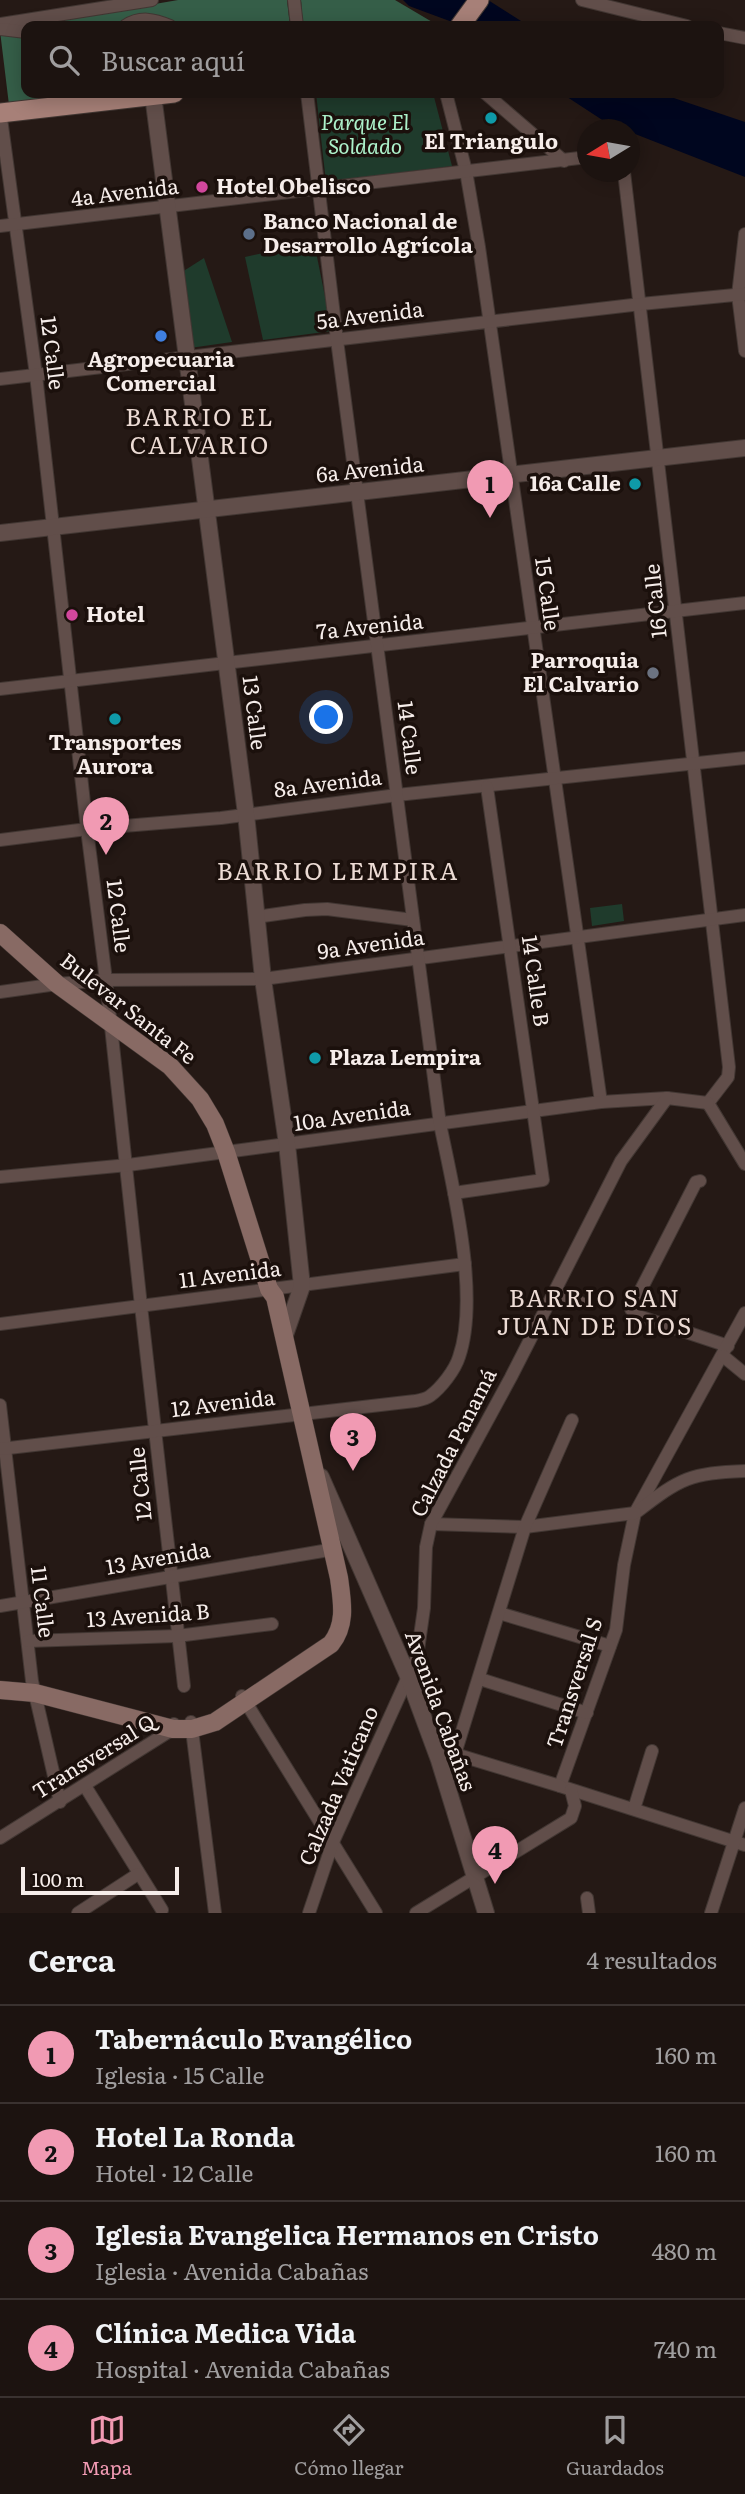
<!DOCTYPE html>
<html lang="es">
<head>
<meta charset="utf-8">
<style>
  :root { --surface:#1c1310; --page:#251c19; --text:#f1f3f6; --muted:#a09e9f; --line:#3a3230; --accent:#f19ab3 }
  body { margin:0; font-family:Literata,serif; background:var(--page); color:var(--text) }
  .compass { position:absolute; left:577px; top:119px; width:63px; height:63px; border-radius:50%; background:var(--surface); box-shadow:0 4px 18px #0003; rotate:259deg }
  .scale { position:absolute; left:21px; bottom:18px; width:158px; box-sizing:border-box; padding-left:7px; border:4px solid #f6edea; border-top:0; font-size:19px; line-height:24px; white-space:nowrap; color:#f6edea; -webkit-text-stroke:5px #1b100c; paint-order:stroke }
  .you { position:absolute; left:327px; top:718px; width:24px; height:24px; margin:-18px; border:5px solid #fff; border-radius:50%; background:#1a73e8; box-shadow:0 0 0 10px #1a73e833 }
  .badge { display:grid; place-items:center; width:46px; height:46px; border-radius:50%; background:var(--accent); color:#111; font-size:23px; font-weight:700 }
  .pin { position:absolute; translate:-50% -58px; filter:drop-shadow(0 2px 4px #0008) }
  .pin::after { content:''; position:absolute; top:37px; width:24px; height:21px; background:inherit; clip-path:polygon(0 0,100% 0,50% 100%) }
  .list { margin:0; padding:0; list-style:none }
  h2 { display:flex; justify-content:space-between; align-items:center; height:91px; margin:0; padding:0 28px; font-size:30px }
  h2 small { font-size:23px; font-weight:400; color:var(--muted) }
  .list li { display:grid; grid-template-columns:46px 1fr auto; gap:21px; align-items:center; box-sizing:border-box; height:98px; padding:0 28px; border-top:2px solid var(--line) }
  .list b { display:block; font-size:26px; white-space:nowrap }
  .list p { margin:0; font-size:23px; white-space:nowrap; color:var(--muted) }
  .list em { font-size:23px; font-style:normal; color:var(--muted) }
  .icon { flex:none; width:38px; height:38px; fill:none; stroke:currentColor; stroke-width:2; stroke-linecap:round; stroke-linejoin:round }
  .map { position:relative; flex:none; width:745px; height:1913px; overflow:hidden }
  .search { position:absolute; background:var(--surface); box-shadow:0 4px 18px #0003; left:21px; right:21px; top:21px; height:77px; display:flex; align-items:center; gap:18px; box-sizing:border-box; padding:0 24px; border-radius:14px; color:var(--muted); font-size:26px }
  .sheet { height:483px; background:var(--surface) }
  nav { display:flex; justify-content:space-around; align-items:center; box-sizing:border-box; height:98px; border-top:2px solid var(--line); background:var(--surface); font-size:19px; color:var(--muted) }
  nav a { display:grid; justify-items:center; gap:4px }
  nav .on { color:var(--accent) }
  .map>svg:first-child { display:block }
  .green { fill:#1f3b2c }
  .forest { fill:#355e48 }
  .water { fill:#00061f }
  .lines { fill:none; stroke-linecap:round; stroke-linejoin:round }
  .minor-casing { stroke:#423733; stroke-width:14 }
  .tertiary-casing { stroke:#423733; stroke-width:18 }
  .secondary-casing { stroke:#423733; stroke-width:19 }
  .primary-casing { stroke:#423733; stroke-width:21 }
  .minor { stroke:#614e4a; stroke-width:12 }
  .tertiary { stroke:#614e4a; stroke-width:16 }
  .secondary { stroke:#886a64; stroke-width:18 }
  .primary { stroke:#a78078; stroke-width:19 }
  .culture-dot { fill:#0f9aa8; stroke:#1b100c; stroke-width:2.5 }
  .hotel-dot { fill:#d1479c; stroke:#1b100c; stroke-width:2.5 }
  .service-dot { fill:#5c6f8a; stroke:#1b100c; stroke-width:2.5 }
  .shop-dot { fill:#3f7fe0; stroke:#1b100c; stroke-width:2.5 }
  .worship-dot { fill:#6b7280; stroke:#1b100c; stroke-width:2.5 }
  .labels { text-anchor:middle; stroke-width:7; stroke-linejoin:round; paint-order:stroke }
  .park-label { font-size:21px; font-style:italic; fill:#adf2cb; stroke:#1b100c }
  .poi-label { font-size:21px; font-weight:bold; fill:#f6edea; stroke:#1b100c; text-anchor:start }
  .street-label { font-size:21px; fill:#f6edea; stroke:#1b100c }
  .quarter-label { font-size:24px; letter-spacing:2px; fill:#ecdbd4; stroke:#1b100c }
</style>
</head>
<body>
<div class="map">
<svg width="745" height="1913" viewBox="0 0 745 1913">
  <rect width="100%" height="100%" fill="#251915"/>
  <g class="green">
    <path d="M316,93h117l19,73 -126,16z"/>
    <path d="M314,242l18,89 -69,9 -18,-83z"/>
    <path d="M204,258l28,84 -42,6 -8,-76z"/>
    <path d="M622,904l2,17 -32,5 -2,-18z"/>
  </g>
  <g class="forest">
    <path d="M178,0h109l3,26h-262z"/>
    <path d="M301,0h94l44,26h-136z"/>
    <path d="M26,27v66h136l-153,12 -9,-74z"/>
  </g>
  <g class="water">
    <path d="M403,0h85l41,26h-66l-54,-20z"/>
    <path d="M561,93h98l86,29v55l-115,-45v-2l-20,-5z"/>
  </g>
  <g class="lines">
    <g class="minor-casing">
      <g id="minor">
        <path d="M294,0l3,26"/>
        <path d="M582,0l105,26"/>
        <path d="M0,24l152,-24"/>
        <path d="M125,26c15,-10 29,-7 45,0"/>
        <path d="M0,29l26,3"/>
        <path d="M719,33l26,5"/>
        <path d="M446,93l20,78 13,76 122,855"/>
        <path d="M485,93l79,68"/>
        <path d="M0,111l36,264 51,454 19,151 35,326 43,380"/>
        <path d="M624,172l105,895 -1,10 -20,26"/>
        <path d="M0,226l588,-69"/>
        <path d="M745,234l-7,61 7,56"/>
        <path d="M0,379l641,-75 104,-10"/>
        <path d="M0,689l745,-86"/>
        <path d="M0,840l87,-11 134,-11 176,-23 348,-37"/>
        <path d="M256,917l49,-7 22,-1 86,11"/>
        <path d="M0,992l57,-8 49,-4 157,-1 482,-64"/>
        <path d="M708,1103l37,61"/>
        <path d="M0,1177l128,-12 473,-63 66,-4 41,5"/>
        <path d="M700,1181l-4,1 -65,127 4,6 93,31"/>
        <path d="M454,1193l89,-13 -56,-393"/>
        <path d="M554,1293l27,10"/>
        <path d="M745,1313l-110,200 -11,52 -8,65 -56,156 185,59"/>
        <path d="M0,1324l465,-60"/>
        <path d="M723,1356l22,18"/>
        <path d="M0,1405l32,276 28,121"/>
        <path d="M0,1449l415,-48c5,-1 11,-2 15,-5 11,-8 25,-26 29,-39 21,-61 -6,-170 -19,-233l-103,-784 -30,-247"/>
        <path d="M638,1511c43,-33 52,-38 107,-40"/>
        <path d="M431,1524l94,3 110,-14"/>
        <path d="M0,1606l323,-55"/>
        <path d="M499,1613l111,33"/>
        <path d="M28,1641l149,-5 95,-12"/>
        <path d="M480,1679l107,34"/>
        <path d="M242,1696l134,217"/>
        <path d="M191,1722l24,191"/>
        <path d="M455,1754l105,32"/>
        <path d="M439,1760l16,-6 70,-227 47,-107"/>
        <path d="M85,1786l77,124"/>
        <path d="M634,1809l18,-58"/>
        <path d="M0,1838l173,-109 1,-5"/>
        <path d="M587,1898l2,15"/>
        <path d="M78,1913l60,-39"/>
        <path d="M309,1913l24,-71 84,-185 7,-49 2,-61 5,-23 80,-147 110,-216 46,-63"/>
        <path d="M416,1913l155,-95 4,-12 -4,-16"/>
        <path d="M711,1913l34,-105"/>
      </g>
    </g>
    <g class="tertiary-casing">
      <g id="tertiary">
        <path d="M153,95l93,719 17,165 24,165 15,142 -17,49"/>
        <path d="M0,533l745,-85"/>
        <path d="M321,1477l87,199 31,84 47,153"/>
      </g>
    </g>
    <g class="secondary-casing">
      <path id="secondary" d="M0,933l57,51 113,82 30,33 15,25 11,28 43,137 6,8 64,281c3,23 8,46 -8,66l-116,78 -23,7h-19l-138,-36 -35,-3"/>
    </g>
    <g class="primary-casing">
      <g id="primary">
        <path d="M460,26l19,-26"/>
        <path d="M0,113l174,-20"/>
      </g>
    </g>
    <use href="#minor" class="minor"/>
    <use href="#tertiary" class="tertiary"/>
    <use href="#secondary" class="secondary"/>
    <use href="#primary" class="primary"/>
  </g>
  <g class="culture-dot">
    <circle cx="491" cy="118" r="7"/>
    <circle cx="635" cy="484" r="7"/>
    <circle cx="115" cy="719" r="7"/>
    <circle cx="315" cy="1058" r="7"/>
  </g>
  <g class="hotel-dot">
    <circle cx="202" cy="187" r="7"/>
    <circle cx="72" cy="615" r="7"/>
  </g>
  <circle class="service-dot" cx="249" cy="234" r="7"/>
  <circle class="shop-dot" cx="161" cy="336" r="7"/>
  <circle class="worship-dot" cx="653" cy="673" r="7"/>
  <g class="labels">
    <g class="park-label">
      <text x="365" y="130">Parque El<tspan x="365" dy="24">Soldado</tspan></text>
    </g>
    <g class="poi-label">
      <text x="491" y="149" text-anchor="middle">El Triangulo</text>
      <text x="216" y="194">Hotel Obelisco</text>
      <text x="263" y="229">Banco Nacional de<tspan x="263" dy="24">Desarrollo Agrícola</tspan></text>
      <text x="161" y="367" text-anchor="middle">Agropecuaria<tspan x="161" dy="24">Comercial</tspan></text>
      <text x="621" y="491" text-anchor="end">16a Calle</text>
      <text x="86" y="622">Hotel</text>
      <text x="639" y="668" text-anchor="end">Parroquia<tspan x="639" dy="24">El Calvario</tspan></text>
      <text x="115" y="750" text-anchor="middle">Transportes<tspan x="115" dy="24">Aurora</tspan></text>
      <text x="329" y="1065">Plaza Lempira</text>
    </g>
    <g class="street-label">
      <text transform="translate(125 193) rotate(-7)" y="7">4a Avenida</text>
      <text transform="translate(370 316) rotate(-7)" y="7">5a Avenida</text>
      <text transform="translate(52 353) rotate(83)" y="7">12 Calle</text>
      <text transform="translate(370 470) rotate(-6)" y="7">6a Avenida</text>
      <text transform="translate(547 594) rotate(82)" y="7">15 Calle</text>
      <text transform="translate(656 601) rotate(-96)" y="7">16 Calle</text>
      <text transform="translate(370 627) rotate(-6)" y="7">7a Avenida</text>
      <text transform="translate(254 713) rotate(83)" y="7">13 Calle</text>
      <text transform="translate(409 738) rotate(83)" y="7">14 Calle</text>
      <text transform="translate(328 784) rotate(-7)" y="7">8a Avenida</text>
      <text transform="translate(118 916) rotate(83)" y="7">12 Calle</text>
      <text transform="translate(371 945) rotate(-8)" y="7">9a Avenida</text>
      <text transform="translate(535 981) rotate(82)" y="7">14 Calle B</text>
      <text transform="translate(128 1009) rotate(38)" y="7">Bulevar Santa Fe</text>
      <text transform="translate(352 1116) rotate(-8)" y="7">10a Avenida</text>
      <text transform="translate(230 1275) rotate(-7)" y="7">11 Avenida</text>
      <text transform="translate(223 1404) rotate(-7)" y="7">12 Avenida</text>
      <text transform="translate(454 1443) rotate(-63)" y="7">Calzada Panamá</text>
      <text transform="translate(141 1484) rotate(-96)" y="7">12 Calle</text>
      <text transform="translate(158 1559) rotate(-10)" y="7">13 Avenida</text>
      <text transform="translate(42 1602) rotate(83)" y="7">11 Calle</text>
      <text transform="translate(148 1616) rotate(-4)" y="7">13 Avenida B</text>
      <text transform="translate(575 1683) rotate(-72)" y="7">Transversal S</text>
      <text transform="translate(440 1711) rotate(70)" y="7">Avenida Cabañas</text>
      <text transform="translate(94 1757) rotate(-32)" y="7">Transversal Q</text>
      <text transform="translate(339 1786) rotate(-67)" y="7">Calzada Vaticano</text>
    </g>
    <g class="quarter-label">
      <text x="200" y="426">BARRIO EL<tspan x="200" dy="28">CALVARIO</tspan></text>
      <text x="338" y="880">BARRIO LEMPIRA</text>
      <text x="595" y="1307">BARRIO SAN<tspan x="595" dy="28">JUAN DE DIOS</tspan></text>
    </g>
  </g>
</svg>
<svg class="compass" viewBox="-18 -18 36 36"><path d="M0-13l5 13h-10z" fill="#e53935"/><path d="M0 13l5-13h-10z" fill="#a09e9f"/></svg>
<div class="scale">100 m</div>
<div class="you"></div>
<div class="pin badge" style="left:490px;top:518px">1</div>
<div class="pin badge" style="left:106px;top:855px">2</div>
<div class="pin badge" style="left:353px;top:1471px">3</div>
<div class="pin badge" style="left:495px;top:1884px">4</div>
<div class="search"><svg class="icon" aria-label="search" viewBox="0 0 24 24"><circle cx="10" cy="10" r="6"/><path d="M15 15l6 6"/></svg>Buscar aquí</div>
</div>
<section class="sheet">
<h2>Cerca<small>4 resultados</small></h2>
<ul class="list">
<li><span class="badge">1</span><div><b>Tabernáculo Evangélico</b><p>Iglesia · 15 Calle</p></div><em>160 m</em></li>
<li><span class="badge">2</span><div><b>Hotel La Ronda</b><p>Hotel · 12 Calle</p></div><em>160 m</em></li>
<li><span class="badge">3</span><div><b>Iglesia Evangelica Hermanos en Cristo</b><p>Iglesia · Avenida Cabañas</p></div><em>480 m</em></li>
<li><span class="badge">4</span><div><b>Clínica Medica Vida</b><p>Hospital · Avenida Cabañas</p></div><em>740 m</em></li>
</ul>
</section>
<nav>
<a class="on"><svg class="icon" aria-label="map" viewBox="0 0 24 24"><path d="M3 6l6-2 6 2 6-2v14l-6 2-6-2-6 2zM9 4v14M15 6v14"/></svg>Mapa</a>
<a><svg class="icon" aria-label="directions" viewBox="0 0 24 24"><path d="M12 3l9 9-9 9-9-9zM9 14v-3h6M13 9l2 2-2 2"/></svg>Cómo llegar</a>
<a><svg class="icon" aria-label="saved" viewBox="0 0 24 24"><path d="M7 4h10v16l-5-4-5 4z"/></svg>Guardados</a>
</nav>
</body>
</html>
